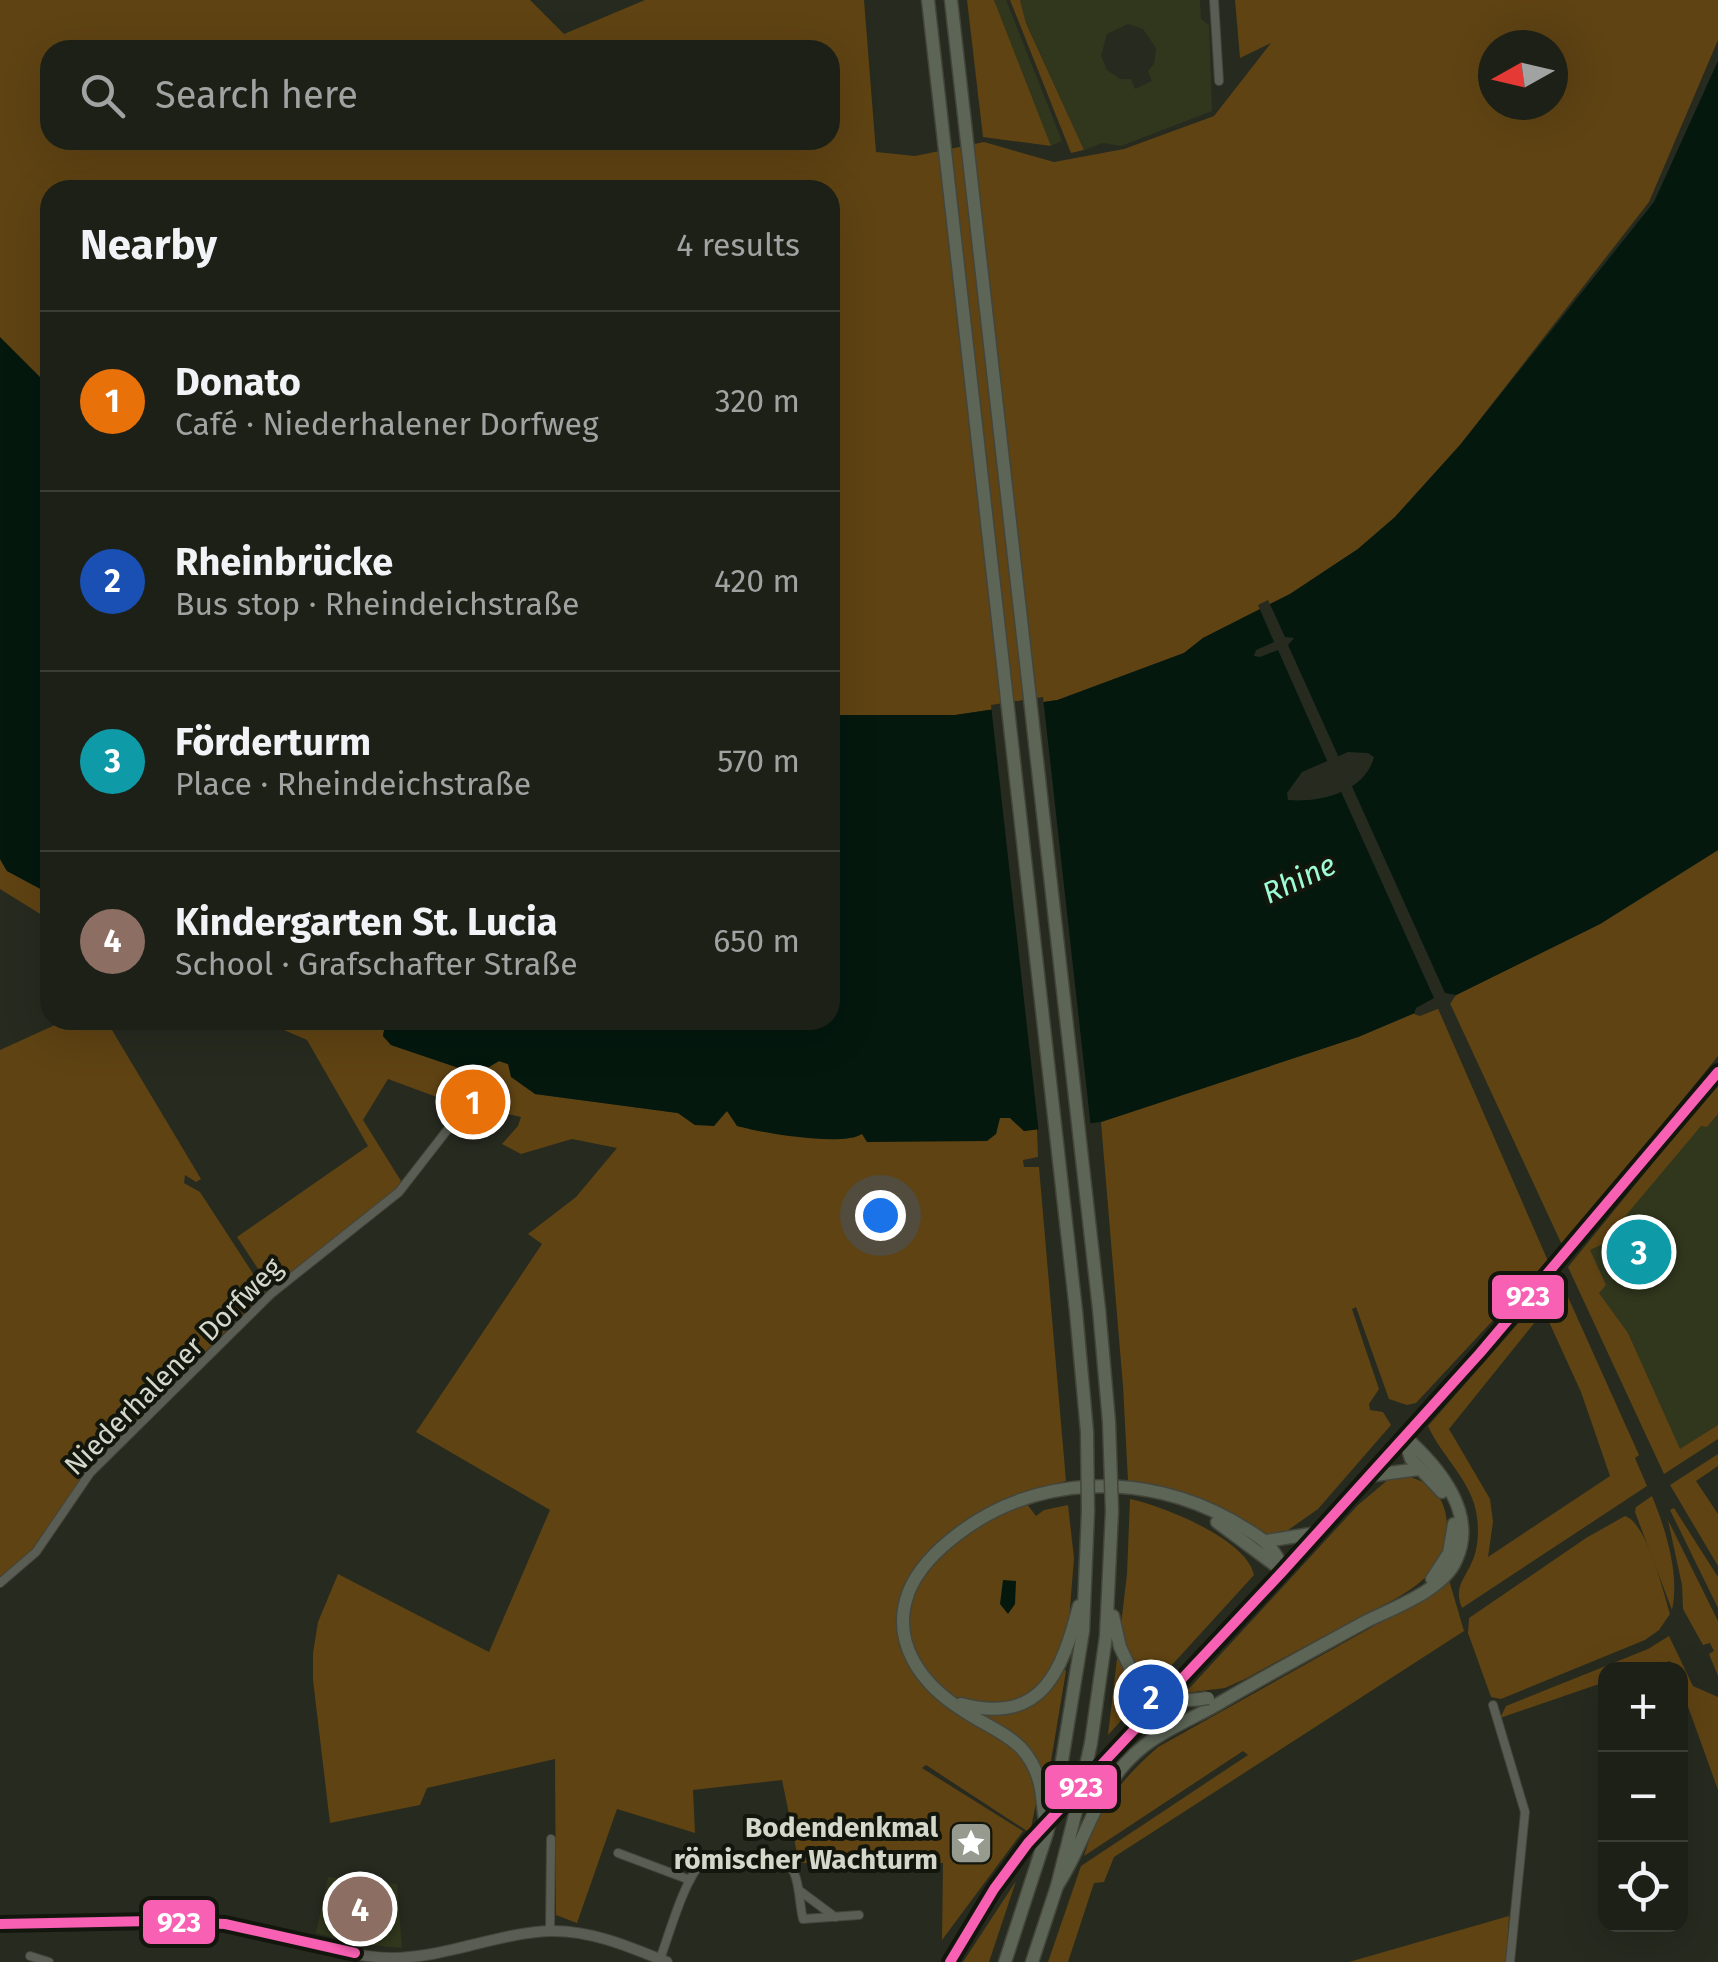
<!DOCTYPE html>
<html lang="en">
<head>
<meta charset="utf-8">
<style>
  :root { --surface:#1d2017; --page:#252820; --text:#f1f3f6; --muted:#a0a3a1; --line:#3b3e36; --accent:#2563eb }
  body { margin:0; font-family:"Fira Sans",sans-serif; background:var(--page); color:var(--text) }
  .controls { position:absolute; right:30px; bottom:30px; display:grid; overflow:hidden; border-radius:20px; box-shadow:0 10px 40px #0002 }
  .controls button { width:90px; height:90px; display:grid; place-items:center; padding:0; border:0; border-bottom:2px solid var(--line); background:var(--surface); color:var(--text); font:50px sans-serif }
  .compass { position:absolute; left:1478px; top:30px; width:90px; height:90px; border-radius:50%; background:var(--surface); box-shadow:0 10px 40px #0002; rotate:262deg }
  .you { position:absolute; left:880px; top:1215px; width:35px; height:35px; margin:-25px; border:8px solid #fff; border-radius:50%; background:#1a73e8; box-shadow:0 0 0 15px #1a73e833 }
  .badge { display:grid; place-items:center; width:65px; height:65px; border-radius:50%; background:var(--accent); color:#fff; font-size:32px; font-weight:700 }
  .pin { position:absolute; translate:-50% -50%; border:5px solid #fff; box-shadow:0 2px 10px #0006 }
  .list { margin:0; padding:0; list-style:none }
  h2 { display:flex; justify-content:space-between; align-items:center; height:130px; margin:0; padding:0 40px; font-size:42px }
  h2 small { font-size:32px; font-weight:400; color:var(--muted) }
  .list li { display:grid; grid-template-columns:65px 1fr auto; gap:30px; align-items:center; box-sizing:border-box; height:180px; padding:0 40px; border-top:2px solid var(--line) }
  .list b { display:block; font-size:38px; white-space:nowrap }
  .list p { margin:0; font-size:32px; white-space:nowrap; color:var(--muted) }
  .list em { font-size:32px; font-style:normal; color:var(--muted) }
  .icon { flex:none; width:55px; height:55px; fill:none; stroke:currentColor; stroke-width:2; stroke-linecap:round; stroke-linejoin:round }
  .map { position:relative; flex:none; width:1718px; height:1962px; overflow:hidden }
  .search { position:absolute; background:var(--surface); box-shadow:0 10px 40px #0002; left:40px; top:40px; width:800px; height:110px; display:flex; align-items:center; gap:25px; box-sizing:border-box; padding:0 35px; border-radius:30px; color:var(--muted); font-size:38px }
  .panel { position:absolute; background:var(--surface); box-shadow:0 10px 40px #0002; left:40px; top:180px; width:800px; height:850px; border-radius:30px }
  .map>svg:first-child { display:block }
  .built { fill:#31371d; fill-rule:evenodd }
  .green { fill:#5f4313; fill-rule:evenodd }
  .water { fill:#04180e; fill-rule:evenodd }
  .pier { fill:#272a1f }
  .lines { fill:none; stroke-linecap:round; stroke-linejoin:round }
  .minor-casing { stroke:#43453b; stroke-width:10 }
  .secondary-casing { stroke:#43453b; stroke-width:12 }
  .motorway-casing { stroke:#43453b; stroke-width:15 }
  .minor { stroke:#5a5d54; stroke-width:8 }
  .secondary { stroke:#5a5d54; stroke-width:10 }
  .motorway { stroke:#5c6556; stroke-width:12 }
  .motorway-bridge-casing { stroke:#43453b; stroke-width:15; stroke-linecap:butt }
  .motorway-bridge { stroke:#5c6556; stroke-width:12 }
  .bus-1-casing { stroke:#13160c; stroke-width:18 }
  .bus-1 { stroke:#f860b3; stroke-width:10 }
  .labels { text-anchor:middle; stroke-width:8; stroke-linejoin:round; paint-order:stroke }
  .street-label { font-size:28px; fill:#d4d7ca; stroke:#13160c }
  .poi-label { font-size:28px; font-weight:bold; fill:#d4d7ca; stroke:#13160c; text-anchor:end }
  .water-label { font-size:30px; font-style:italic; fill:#9dfcd2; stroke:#13160c }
  .line-badge { stroke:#13160c; stroke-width:4 }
  .badge-label { font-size:28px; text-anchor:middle; font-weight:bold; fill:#fff }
</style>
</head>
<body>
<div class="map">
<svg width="1718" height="1962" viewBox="0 0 1718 1962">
  <rect width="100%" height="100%" fill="#272a1f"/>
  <g class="built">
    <path d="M994,0h12l56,141 -11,5z"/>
    <path d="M1020,0h180l1,19 8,6 3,86 -91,35 -18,-3 -19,7 -58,-128zM1128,24l15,5 13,19 -2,16 -6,7 4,10 -17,8 -4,-10h-11l-13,-9 -6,-14 6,-22z"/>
    <path d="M1718,1114v311l-38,25 -52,-117 -29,-40 -9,-43 11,-5 81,-99 19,-20 6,1z"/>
    <path d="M328,1877l69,7 5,64 -44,-4 -42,-11z"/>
  </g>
  <g class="green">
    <path d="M0,0h530l34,34 81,-34h219l12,152 39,4 69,-14 70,20 70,-13 90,-33 57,-73 -31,15 -5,-58h483v40l-69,162 -189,243 -65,72 -37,32 -68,45 -87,44 -19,15 -127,47 -102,15h-125v-525h-780v203l-50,-49zM1493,45h60v60h-60zM50,50h780v90h-780z"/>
    <path d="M967,0h27l57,146 -68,-9z"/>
    <path d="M1010,0h10l6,23 58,127 -13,3z"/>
    <path d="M1718,850v206l-155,191 -115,-248 152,-75z"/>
    <path d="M0,859l7,12 43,23v26l-50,-31z"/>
    <path d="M1436,1004l112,257 -132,142 -9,2 -18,-6 -33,-92 -4,2 27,80 -10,15 1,6 13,2 8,13 -73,84 -34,24v3l-19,-1 -137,-54 -5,-95 -22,-264 257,-85z"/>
    <path d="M66,1020h40l95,159 -5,3 -11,-7 -1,8 16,9 65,100 -179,179 -55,80 -31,26v-527z"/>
    <path d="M261,1020h60l24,10 19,-10h22l-3,16 8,9 85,29 23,-13 9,3 27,30 143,19 17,12 33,-14 135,23h133l3,-16h11l14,13 13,-2 1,28 -15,3 1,7h15l27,314 -41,11 2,12 9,12 8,-6 24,-5 6,53 -6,75 -10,29 8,9 -19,114 -10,13 -7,35 -104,-68 -4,3 101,63 -81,109 1,-77h-144l-17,-83 -89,10 2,43 -78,-24 -40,114 -21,-8 -1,-156 -128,29 -7,17 -90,18 -17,-143v-27l5,-31 20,-48 151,78 61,-142 -134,-78 126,-188 -14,-10 48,-37 41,-49 -45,-9 -51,15 -19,-10 16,-18 3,-9 -31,-7 -33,-15 -4,8 -65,-24 -25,41 38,61 -4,7 -44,40 -83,59 -33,-50 131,-91 -61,-106z"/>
    <path d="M1718,1083v31l-11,13 -6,-1 -100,119 -11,5 16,35 -7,8 29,40 52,116 38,-24v14l-54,35 -96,-207z"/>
    <path d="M1559,1277l80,178 -4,3 12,28 -185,122c-8,-20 1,-27 9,-44 7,-13 8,-32 6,-47 -4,-35 -35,-60 -49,-91zM1544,1311l37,81 29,84 -122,81 5,-35 -3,-23 -41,-70z"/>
    <path d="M1718,1454v12l-22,15 22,33v52l-48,-81z"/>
    <path d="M1400,1475c23,4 39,13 45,36 5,21 1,40 -12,58 -18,23 -52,37 -77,50 -37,20 -73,39 -109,59l-22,10 -40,5 173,-188 32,-27z"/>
    <path d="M1652,1496c13,32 28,77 20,114l-37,-98 1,-5z"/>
    <path d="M1130,1499c33,7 117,40 124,76l-146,160 19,-161z"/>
    <path d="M1674,1508l44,69v31l-48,-98z"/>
    <path d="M1625,1516c22,7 38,75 45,98l-11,16 -14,10 -144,59 -10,-2 -23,-64 1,-15 117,-80z"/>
    <path d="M1668,1520l50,101v55l-9,-22 5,-3 -4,-8 -7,2 -20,-36 -1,-24z"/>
    <path d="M1449,1580l15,51 -350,226 -10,25 -10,1 -26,79h-20l33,-96 167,-111 -5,-4 -159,105c14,-47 37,-77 74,-109l282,-158z"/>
    <path d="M1669,1636l24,50 25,11v93l-37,-103 -1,-17 -6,-1 -4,-8 -26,8 -38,1 -1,12 -105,36 6,-12 142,-57z"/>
    <path d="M1016,1881l-27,81h-26z"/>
    <path d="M1509,1916l-3,46h-157z"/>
  </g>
  <g class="water">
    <path d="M1718,61v789l-118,74 -152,75 -90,38 -257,85 -77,9 -14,-13h-10l-4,16 -9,7 -120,1 -5,-8c-20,13 -100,-1 -125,-8l-10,-15 -13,15 -19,-1 -17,-12 -143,-19 -24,-17 -3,-13 -9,-3 -22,13 -86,-29 -8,-9 3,-16h444v-305h125l103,-15 126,-47 19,-15 87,-44 68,-45 37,-32 65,-72 194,-243zM1348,752l20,1 6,4c-9,35 -54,46 -86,43l-1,-7 15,-21z"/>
    <path d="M0,337l50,50v507l-43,-23 -7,-12z"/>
    <path d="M1003,1580l13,1 -1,23 -7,10 -8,-10z"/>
  </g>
  <g class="pier">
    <path d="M1268,600l17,37 9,1 -6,7 52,115 -11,5 -51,-115 -18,7 -6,-1 2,-6 18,-8 -16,-37z"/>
    <path d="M1043,697l48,431 -52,6 -48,-429z"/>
    <path d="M1350,782l95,211 11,2 -6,9 -30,12 -6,-2 2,-6 18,-10 -95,-211z"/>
  </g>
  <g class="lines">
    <g class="minor-casing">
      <g id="minor">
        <path d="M1214,0l5,81"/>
        <path d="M0,1583l36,-31 54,-79 182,-180 127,-101 56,-72 18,-13"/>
        <path d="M1493,1705l32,107 -15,150"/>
        <path d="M618,1853l72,27"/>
        <path d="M800,1891l35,26"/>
        <path d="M550,1931l1,-92"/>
        <path d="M30,1956l19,6"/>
        <path d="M660,1959c10,-26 25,-85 46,-100h78c17,14 14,40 19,60l56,-4"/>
      </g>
    </g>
    <g class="secondary-casing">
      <g id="secondary">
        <path d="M0,1924c75,1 153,-10 228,1 55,7 109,32 164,33 53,0 105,-25 158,-27 41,-1 80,16 117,31"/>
        <path d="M950,1962l44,-73 34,-46 255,-272 197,-218 238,-281"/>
      </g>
    </g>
    <g class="motorway-casing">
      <g id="motorway">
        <path d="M928,0l148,1311"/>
        <path d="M951,0l148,1309"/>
        <path d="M1404,1436l7,23 31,33"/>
        <path d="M1368,1476l51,-7"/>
        <path d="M1217,1522l66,49"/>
        <path d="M1266,1541l51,-8"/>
        <path d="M1432,1579l17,-26 5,-29"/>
        <path d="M1113,1616l7,31 13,27"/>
        <path d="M961,1704c82,22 101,-34 118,-98"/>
        <path d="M1091,1743l15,-107 6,-125"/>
        <path d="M1060,1773l23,-142 5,-120"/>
        <path d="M1041,1789c-3,-16 -9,-29 -20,-41 -16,-16 -38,-24 -57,-37 -42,-26 -75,-69 -55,-120 10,-24 29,-42 49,-57 78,-60 188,-62 273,-14 25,15 43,22 52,51"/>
        <path d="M1057,1886c31,-47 39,-103 87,-140 24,-19 53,-29 79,-45 46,-27 93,-52 140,-78 29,-15 80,-32 93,-63 22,-47 -18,-94 -52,-124"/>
        <path d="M1005,1962l42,-129"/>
        <path d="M1032,1962l25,-76 18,-71"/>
      </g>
    </g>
    <use href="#minor" class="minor"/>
    <use href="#secondary" class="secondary"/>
    <use href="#motorway" class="motorway"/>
    <g class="motorway-bridge-casing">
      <g id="motorway-bridge">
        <path d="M1099,1309l10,113 3,89"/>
        <path d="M1076,1311l11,121 1,79"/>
        <path d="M1133,1674c20,22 45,30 75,24"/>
        <path d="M1041,1789l4,32"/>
        <path d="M1075,1815l16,-72"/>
        <path d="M1047,1833l13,-60"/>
      </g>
    </g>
    <use href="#motorway-bridge" class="motorway-bridge"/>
    <g class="bus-1-casing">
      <g id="bus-1">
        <path d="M0,1924l153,-3 72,3 130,29"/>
        <path d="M950,1962l44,-73 34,-46 255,-272 197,-218 238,-281"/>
      </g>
    </g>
    <use href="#bus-1" class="bus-1"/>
  </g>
  <defs>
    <g id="sight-square" transform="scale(2.25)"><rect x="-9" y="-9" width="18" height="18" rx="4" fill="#979a8e" stroke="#13160c"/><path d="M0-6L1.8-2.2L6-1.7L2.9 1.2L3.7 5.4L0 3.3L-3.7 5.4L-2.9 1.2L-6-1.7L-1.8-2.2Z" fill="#fff"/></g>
  </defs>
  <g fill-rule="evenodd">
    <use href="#sight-square" x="971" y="1843"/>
  </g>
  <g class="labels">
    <g class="street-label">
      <text transform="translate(173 1366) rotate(-45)" y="10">Niederhalener Dorfweg</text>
    </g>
    <g class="poi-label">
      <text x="938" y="1837">Bodendenkmal<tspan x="938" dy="32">römischer Wachturm</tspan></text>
    </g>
    <g class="water-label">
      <text transform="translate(1299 879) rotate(-25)" y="10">Rhine</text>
    </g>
  </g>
  <g class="line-badge">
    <rect x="1490" y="1273" width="76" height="48" rx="10" fill="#f860b3"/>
    <rect x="1043" y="1763" width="76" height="48" rx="10" fill="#f860b3"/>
    <rect x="141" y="1898" width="76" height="48" rx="10" fill="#f860b3"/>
  </g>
  <g class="badge-label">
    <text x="1528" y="1306">923</text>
    <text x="1081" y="1797">923</text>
    <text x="179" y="1932">923</text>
  </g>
</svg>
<div class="controls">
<button>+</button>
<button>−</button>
<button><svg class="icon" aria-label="locate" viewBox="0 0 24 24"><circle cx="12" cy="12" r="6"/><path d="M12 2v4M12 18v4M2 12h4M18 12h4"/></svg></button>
</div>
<svg class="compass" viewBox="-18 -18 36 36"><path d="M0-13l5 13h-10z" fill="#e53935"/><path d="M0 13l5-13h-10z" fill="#a0a3a1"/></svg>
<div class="you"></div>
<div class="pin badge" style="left:473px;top:1102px;background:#e8710a">1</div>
<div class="pin badge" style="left:1151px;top:1697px;background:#1a4fb4">2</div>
<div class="pin badge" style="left:1639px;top:1252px;background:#0f9aa8">3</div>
<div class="pin badge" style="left:360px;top:1909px;background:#8d6e63">4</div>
<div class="search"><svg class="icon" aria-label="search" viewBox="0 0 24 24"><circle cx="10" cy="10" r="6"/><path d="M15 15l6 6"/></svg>Search here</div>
<section class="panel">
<h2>Nearby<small>4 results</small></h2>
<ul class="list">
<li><span class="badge" style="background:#e8710a">1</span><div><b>Donato</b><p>Café · Niederhalener Dorfweg</p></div><em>320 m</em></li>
<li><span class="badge" style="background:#1a4fb4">2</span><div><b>Rheinbrücke</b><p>Bus stop · Rheindeichstraße</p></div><em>420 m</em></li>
<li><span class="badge" style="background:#0f9aa8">3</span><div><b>Förderturm</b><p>Place · Rheindeichstraße</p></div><em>570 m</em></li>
<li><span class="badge" style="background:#8d6e63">4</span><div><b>Kindergarten St. Lucia</b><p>School · Grafschafter Straße</p></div><em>650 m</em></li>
</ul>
</section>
</div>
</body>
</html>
